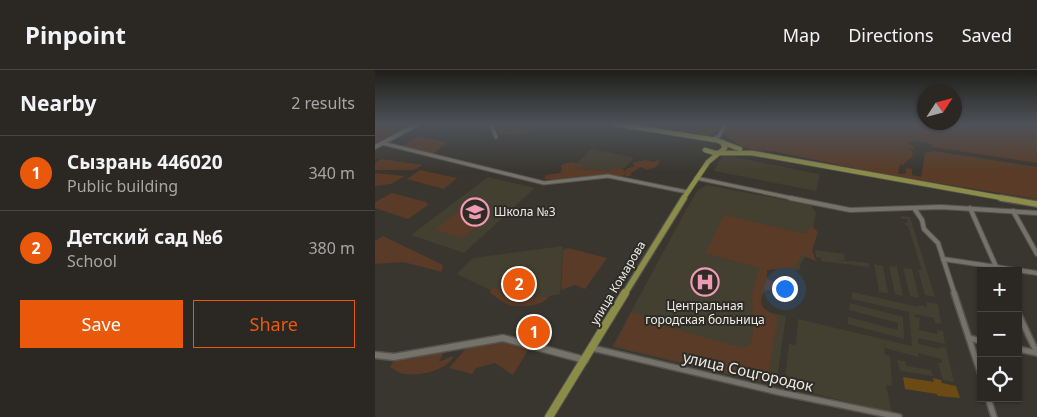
<!DOCTYPE html>
<html lang="en">
<head>
<meta charset="utf-8">
<style>
  :root { --surface:#2b2823; --page:#373430; --text:#f1f3f6; --muted:#a6a6a6; --line:#474441; --accent:#ea580c }
  body { margin:0; font-family:"Noto Sans",sans-serif; background:var(--page); color:var(--text) }
  .controls { position:absolute; right:15px; bottom:15px; display:grid; overflow:hidden; border-radius:0px; box-shadow:0 1px 4px #0004 }
  .controls button { width:45px; height:45px; display:grid; place-items:center; padding:0; border:0; border-bottom:1px solid var(--line); background:var(--surface); color:var(--text); font:25px sans-serif }
  .compass { position:absolute; left:542px; top:15px; width:45px; height:45px; border-radius:50%; background:var(--surface); box-shadow:0 1px 4px #0004; rotate:54deg }
  .you { position:absolute; left:409px; top:218px; width:18px; height:18px; margin:-12px; border:4px solid #fff; border-radius:50%; background:#1a73e8; box-shadow:0 0 0 8px #1a73e833 }
  .badge { display:grid; place-items:center; width:32px; height:32px; border-radius:50%; background:var(--accent); color:#fff; font-size:16px; font-weight:700 }
  .pin { position:absolute; translate:-50% -50%; border:2px solid #fff; box-shadow:0 1px 5px #0006 }
  .list { margin:0; padding:0; list-style:none }
  h2 { display:flex; justify-content:space-between; align-items:center; height:65px; margin:0; padding:0 20px; font-size:21px }
  h2 small { font-size:16px; font-weight:400; color:var(--muted) }
  .list li { display:grid; grid-template-columns:32px 1fr auto; gap:15px; align-items:center; box-sizing:border-box; height:75px; padding:0 20px; border-top:1px solid var(--line) }
  .list b { display:block; font-size:19px; white-space:nowrap }
  .list p { margin:0; font-size:16px; white-space:nowrap; color:var(--muted) }
  .list em { font-size:16px; font-style:normal; color:var(--muted) }
  .actions { display:flex; gap:10px; padding:15px 20px }
  .actions a { flex:1; padding:11px 0; border:1px solid var(--accent); border-radius:0px; text-align:center; font-size:18px; color:var(--accent) }
  .actions .main { background:var(--accent); color:#fff }
  .icon { flex:none; width:28px; height:28px; fill:none; stroke:currentColor; stroke-width:2; stroke-linecap:round; stroke-linejoin:round }
  .map { position:relative; flex:none; width:662px; height:347px; overflow:hidden }
  header { display:flex; align-items:center; gap:30px; box-sizing:border-box; height:70px; padding:0 25px; background:var(--surface); border-bottom:1px solid var(--line) }
  header strong { font-size:24px }
  nav { display:flex; gap:28px; margin-inline-start:auto; font-size:18px }
  main { display:flex }
  aside { flex:1; background:var(--surface) }
  .map>svg:first-child { display:block }
  .built { fill:#433f31 }
  .green { fill:#593b27 }
  .building { fill:#6c4a14 }
  .lines { fill:none; stroke-linecap:round; stroke-linejoin:round }
  .street-far2-casing { stroke:#55534d; stroke-width:5 }
  .street-far1-casing { stroke:#55534d; stroke-width:6 }
  .street-casing { stroke:#55534d; stroke-width:8 }
  .secondary-far1-casing { stroke:#55534d; stroke-width:5.5 }
  .secondary-casing { stroke:#55534d; stroke-width:9 }
  .primary-far2-casing { stroke:#55534d; stroke-width:6 }
  .primary-far1-casing { stroke:#55534d; stroke-width:8 }
  .primary-casing { stroke:#55534d; stroke-width:10 }
  .street-far2 { stroke:#75726a; stroke-width:3 }
  .street-far1 { stroke:#75726a; stroke-width:4 }
  .street { stroke:#75726a; stroke-width:5 }
  .secondary-far1 { stroke:#75726a; stroke-width:4 }
  .secondary { stroke:#75726a; stroke-width:6 }
  .primary-far2 { stroke:#8b8c48; stroke-width:4.5 }
  .primary-far1 { stroke:#8b8c48; stroke-width:5.5 }
  .primary { stroke:#8b8c48; stroke-width:8 }
  .labels { text-anchor:middle; stroke-width:4; stroke-linejoin:round; paint-order:stroke }
  .poi-label { font-size:12px; fill:#edebe7; stroke:#2e2c25; text-anchor:start }
  .street-label { font-size:12px; fill:#edebe7; stroke:#2e2c25 }
  .near-street-label { font-size:15px; fill:#edebe7; stroke:#2e2c25 }
</style>
</head>
<body>
<header>
<strong>Pinpoint</strong>
<nav><a>Map</a><a>Directions</a><a>Saved</a></nav>
</header>
<main>
<aside>
<h2>Nearby<small>2 results</small></h2>
<ul class="list">
<li><span class="badge">1</span><div><b>Сызрань 446020</b><p>Public building</p></div><em>340 m</em></li>
<li><span class="badge">2</span><div><b>Детский сад №6</b><p>School</p></div><em>380 m</em></li>
</ul>
<div class="actions"><a class="main">Save</a><a>Share</a></div>
</aside>
<div class="map">
<svg width="662" height="347" viewBox="0 0 662 347">
  <rect width="100%" height="100%" fill="#39362f"/>
  <g class="built">
    <path d="M217,79l42,9 -16,17 -50,-4z"/>
    <path d="M348,85l97,19 -4,17 -102,-20z"/>
    <path d="M113,107l47,11 -71,65 -53,-18z"/>
    <path d="M332,115l104,20 5,8 -8,40 -7,10 -2,8 -31,-7 -11,46 29,6 -10,70 -164,-39 74,-137 12,-20z"/>
    <path d="M526,146l9,1 25,80 -10,-2 -7,-25h4l-14,-44 -3,-1 -1,-2h4l-1,-4h-6z"/>
    <path d="M188,176l-3,48 -45,8 -58,-28 16,-16z"/>
    <path d="M440,180l29,4 1,6h-8l32,3v4l-48,-6v-4h-5z"/>
    <path d="M499,194l9,2 5,27 -9,-1z"/>
    <path d="M514,196l8,1 6,29 -8,-2z"/>
    <path d="M528,198l9,1 7,29 -9,-2z"/>
    <path d="M477,222l67,15v-2l8,2v-5l11,2 3,20 -6,-1 -1,-5 -19,-4 -1,3 6,1 -1,12 19,4 -1,-4 6,1 2,13 -27,-6v6l22,5v-2l6,1 8,34 -11,-2 -5,-17h4l-1,-4 -23,-6v4l-33,-9 -1,-4 1,11 5,1 2,30 -6,-1 6,28 -108,-27 5,-42 7,1 2,-26 114,27 -3,-34 -57,-13z"/>
    <path d="M475,233l53,14 1,22 -56,-15v-7l50,13v-7l-49,-13z"/>
    <path d="M522,290l8,1 1,5 25,4 2,6 -33,-5z"/>
  </g>
  <g class="green">
    <path d="M0,54h34l-34,20z"/>
    <path d="M90,54h72l1,1c-10,13 -25,11 -40,9l2,-3 -8,-3 -3,3z"/>
    <path d="M275,54h71l-7,10 -6,2z"/>
    <path d="M355,54h307v39l-104,-16 -4,-4 -17,-3 -4,4 5,2 1,3h-6l4,2 1,5 -10,9 -3,-1 -2,10h7l1,-6 6,1v6l9,2 4,-24 8,-2 104,16v32l-149,-24 -111,-23 -23,-2 -12,-3 -16,-11 -2,-3z"/>
    <path d="M43,66l29,7 -15,11 -31,-8z"/>
    <path d="M7,89l41,6 -10,5h-38v-7z"/>
    <path d="M270,90l9,2 3,-2 3,1 -4,6 -9,3 -6,-3 -10,6 1,2 -7,2 1,-8 9,-3 -3,-3z"/>
    <path d="M196,92l12,3v3l-9,-1 -2,2 38,2 5,-5 10,5v3l-5,4c-26,-5 -51,4 -76,1l2,-4 14,-2 2,-3 -1,-5z"/>
    <path d="M45,100l37,8 -13,11 -37,-10z"/>
    <path d="M0,103l30,3 -14,8 -16,2z"/>
    <path d="M17,123l34,9 2,3 -20,14 -33,-11v-6z"/>
    <path d="M87,138l27,8 -26,22 -28,-8z"/>
    <path d="M349,145l82,19 6,-8 6,6 -6,18 4,11 -14,-6 -7,12 -28,3v9l14,5 -1,4 -15,3c-11,17 3,19 13,27l-11,65 -153,-37 17,-34 10,3 9,7 93,26 7,-3 3,-14 -1,-39 8,-24 -55,-15z"/>
    <path d="M8,166l60,29 -1,7 -39,-10 -28,2v-23z"/>
    <path d="M193,178l39,10 -22,31 -10,-4 -14,5 2,-40z"/>
    <path d="M118,218l7,2 1,5h9l4,5 35,-4c-5,10 -27,11 -37,10 -7,-2 -16,-9 -22,-13v-3z"/>
    <path d="M135,270l20,7 -17,28 -18,-12 -19,5 -4,6 -23,-6 19,-22z"/>
    <path d="M62,282h7l-5,10 13,-6 1,2c-10,13 -32,18 -48,16 -6,0 -10,-5 -15,-7 4,-8 10,-10 19,-11l4,3 6,-4z"/>
  </g>
  <path class="building" d="M528,307l31,5 -1,-4 8,2 1,3 14,3 4,12 -22,-2 -1,-2 -32,-5z"/>
  <g class="lines">
    <g class="street-far2-casing">
      <g id="street-far2">
        <path d="M116,54l5,13"/>
        <path d="M337,70l7,-4 7,-12"/>
        <path d="M7,73l162,40 64,-7 79,16"/>
        <path d="M321,108l100,21"/>
      </g>
    </g>
    <g class="street-far1-casing">
      <g id="street-far1">
        <path d="M415,128l60,12 91,-3 96,6"/>
        <path d="M539,138l8,12 2,9 14,14 17,52"/>
        <path d="M595,138l28,63"/>
        <path d="M638,141l24,43"/>
        <path d="M568,189l94,14"/>
      </g>
    </g>
    <g class="street-casing">
      <g id="street">
        <path d="M579,223l27,82"/>
        <path d="M643,243l19,40"/>
        <path d="M594,268l12,3"/>
        <path d="M217,278l186,44 121,25"/>
        <path d="M643,279l19,4"/>
        <path d="M613,328l6,19"/>
      </g>
    </g>
    <g class="secondary-far1-casing">
      <path id="secondary-far1" d="M0,77l43,-23"/>
    </g>
    <g class="secondary-casing">
      <path id="secondary" d="M0,285l19,2 109,-19 82,22"/>
    </g>
    <g class="primary-far2-casing">
      <g id="primary-far2">
        <path d="M240,54l101,16 24,9"/>
        <path d="M330,80l10,3h37l256,46"/>
        <path d="M308,129l25,-37 17,-14 -3,-6"/>
      </g>
    </g>
    <g class="primary-far1-casing">
      <g id="primary-far1">
        <path d="M626,128l36,6"/>
        <path d="M249,225l60,-97"/>
      </g>
    </g>
    <g class="primary-casing">
      <path id="primary" d="M174,347l76,-124"/>
    </g>
    <use href="#street-far2" class="street-far2"/>
    <use href="#street-far1" class="street-far1"/>
    <use href="#street" class="street"/>
    <use href="#secondary-far1" class="secondary-far1"/>
    <use href="#secondary" class="secondary"/>
    <use href="#primary-far2" class="primary-far2"/>
    <use href="#primary-far1" class="primary-far1"/>
    <use href="#primary" class="primary"/>
  </g>
  <linearGradient id="sky" x2="0" y2="1"><stop stop-color="#1f1e1a"/><stop offset="0.53" stop-color="#4e5258"/><stop offset="1" stop-color="#4e5258" stop-opacity="0"/></linearGradient>
  <rect width="662" height="102" fill="url(#sky)"/>
  <defs>
    <g id="school-ring" transform="scale(1.4375)"><circle r="9.5" fill="#2e2c25" stroke="#f09ab6" stroke-width="1.5"/><path d="M0-5L7-2L0 1L-7-2ZM-4 1L0 2.5L4 1V4Q0 6-4 4Z" fill="#f09ab6"/></g>
    <g id="hospital-ring" transform="scale(1.4375)"><circle r="9.5" fill="#2e2c25" stroke="#f09ab6" stroke-width="1.5"/><path d="M-5-5h3v3.5h4V-5h3V5h-3V1.5h-4V5h-3Z" fill="#f09ab6"/></g>
  </defs>
  <g fill-rule="evenodd">
    <use href="#school-ring" x="100" y="142"/>
    <use href="#hospital-ring" x="330" y="212"/>
  </g>
  <g class="labels">
    <g class="poi-label">
      <text x="119" y="146">Школа №3</text>
      <text x="330" y="240" text-anchor="middle">Центральная<tspan x="330" dy="14">городская больница</tspan></text>
    </g>
    <g class="street-label">
      <text transform="translate(243 213) rotate(-59)" y="4">улица Комарова</text>
    </g>
    <g class="near-street-label">
      <text transform="translate(373 302) rotate(13)" y="5">улица Соцгородок</text>
    </g>
  </g>
</svg>
<div class="controls">
<button>+</button>
<button>−</button>
<button><svg class="icon" aria-label="locate" viewBox="0 0 24 24"><circle cx="12" cy="12" r="6"/><path d="M12 2v4M12 18v4M2 12h4M18 12h4"/></svg></button>
</div>
<svg class="compass" viewBox="-18 -18 36 36"><path d="M0-13l5 13h-10z" fill="#e53935"/><path d="M0 13l5-13h-10z" fill="#a6a6a6"/></svg>
<div class="you"></div>
<div class="pin badge" style="left:159px;top:262px">1</div>
<div class="pin badge" style="left:144px;top:214px">2</div>
</div>
</main>
</body>
</html>
